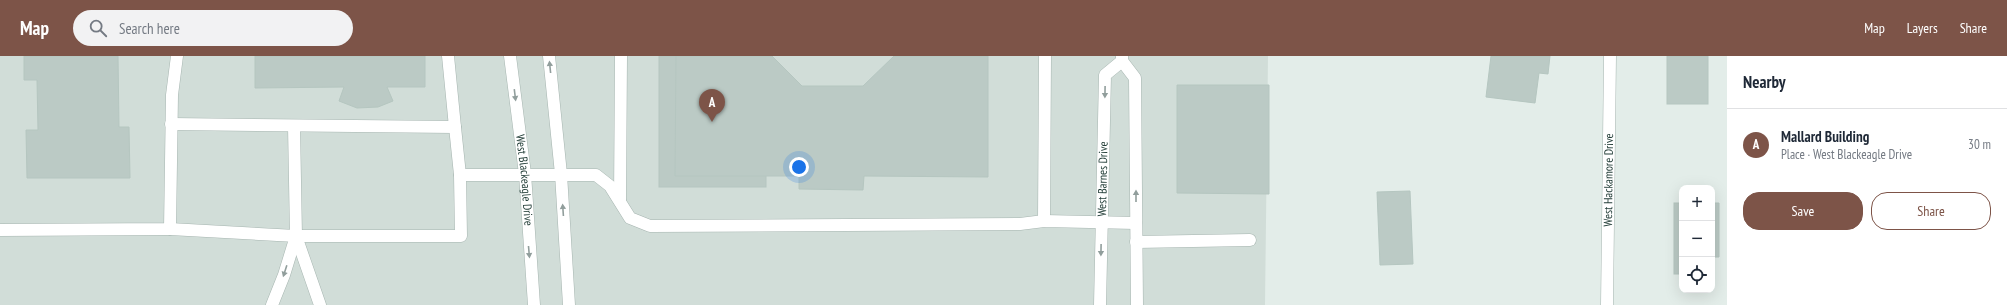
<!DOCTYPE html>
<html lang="en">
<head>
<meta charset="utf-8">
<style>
  :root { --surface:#fff; --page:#f2f2f3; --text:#1f2937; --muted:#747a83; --line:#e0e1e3; --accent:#7d5448 }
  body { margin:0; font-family:"PT Sans Narrow",sans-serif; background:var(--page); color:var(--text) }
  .controls { position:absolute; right:12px; bottom:12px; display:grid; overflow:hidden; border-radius:8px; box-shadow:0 4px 16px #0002 }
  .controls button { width:36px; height:36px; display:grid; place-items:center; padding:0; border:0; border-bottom:1px solid var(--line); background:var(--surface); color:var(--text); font:20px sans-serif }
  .you { position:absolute; left:799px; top:111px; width:14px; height:14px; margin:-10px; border:3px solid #fff; border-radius:50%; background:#1a73e8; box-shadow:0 0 0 6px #1a73e833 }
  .badge { display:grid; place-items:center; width:26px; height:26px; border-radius:50%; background:var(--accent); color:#fff; font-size:13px; font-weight:700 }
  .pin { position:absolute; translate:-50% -33px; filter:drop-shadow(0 1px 2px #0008) }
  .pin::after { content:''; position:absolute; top:21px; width:14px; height:12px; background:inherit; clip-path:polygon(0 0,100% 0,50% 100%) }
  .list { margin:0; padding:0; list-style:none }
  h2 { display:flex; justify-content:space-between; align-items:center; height:52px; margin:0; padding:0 16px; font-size:17px }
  h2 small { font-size:13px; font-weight:400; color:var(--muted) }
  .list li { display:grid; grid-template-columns:26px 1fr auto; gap:12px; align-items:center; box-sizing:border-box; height:72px; padding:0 16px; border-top:1px solid var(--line) }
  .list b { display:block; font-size:15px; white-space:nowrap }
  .list p { margin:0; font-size:13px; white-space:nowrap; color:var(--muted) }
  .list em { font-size:13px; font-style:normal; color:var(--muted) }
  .actions { display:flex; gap:8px; padding:12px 16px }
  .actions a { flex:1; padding:9px 0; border:1px solid var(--accent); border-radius:16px; text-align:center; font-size:14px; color:var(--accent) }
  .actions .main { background:var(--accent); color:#fff }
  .icon { flex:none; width:22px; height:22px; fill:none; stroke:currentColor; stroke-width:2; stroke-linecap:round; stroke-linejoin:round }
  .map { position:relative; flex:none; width:1727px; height:249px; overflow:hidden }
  header { display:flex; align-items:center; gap:24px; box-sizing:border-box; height:56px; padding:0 20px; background:var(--accent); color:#fff }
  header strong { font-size:19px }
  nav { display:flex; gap:22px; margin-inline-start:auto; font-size:14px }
  .search { width:280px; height:36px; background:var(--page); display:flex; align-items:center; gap:10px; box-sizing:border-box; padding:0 14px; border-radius:22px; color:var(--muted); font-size:15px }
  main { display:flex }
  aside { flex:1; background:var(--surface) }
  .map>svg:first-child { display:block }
  .built { fill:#d1ddd8 }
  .building { fill:#bbcac5; stroke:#b5c6c0 }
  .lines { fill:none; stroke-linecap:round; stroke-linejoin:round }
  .minor-casing { stroke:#a6b5b0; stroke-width:13 }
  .minor { stroke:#fff; stroke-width:12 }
  .oneway { fill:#919e9c }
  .labels { text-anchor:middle; stroke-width:3.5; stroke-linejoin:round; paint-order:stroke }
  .street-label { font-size:12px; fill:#233e38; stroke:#f4f9f7 }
</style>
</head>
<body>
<header>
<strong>Map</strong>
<div class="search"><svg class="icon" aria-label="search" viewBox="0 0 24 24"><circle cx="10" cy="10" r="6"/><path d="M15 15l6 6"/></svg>Search here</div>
<nav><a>Map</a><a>Layers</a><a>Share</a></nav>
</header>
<main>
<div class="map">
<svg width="1727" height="249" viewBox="0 0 1727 249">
  <rect width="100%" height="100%" fill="#e3ede9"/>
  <path class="built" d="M0,0h1268l-3,249h-1265z"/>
  <g class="building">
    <path d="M24,0h94l1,71h10l1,51h-103l-1,-48h12l-1,-50h-13z"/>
    <path d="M255,0h170v31h-38l6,14 -15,6 -21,1 -18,-7 5,-14 -89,1z"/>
    <rect x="659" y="0" width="107" height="131"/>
    <path d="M676,0h96l30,30h61l31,-30h94v121l-124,-1 -1,14 -64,-1v-13h-124z"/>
    <path d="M1491,0h59l-2,18 -9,-1 -4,30 -49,-6z"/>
    <rect x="1667" y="0" width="41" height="48"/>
    <path d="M1177,29h92v109l-92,-1z"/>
    <path d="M1410,135l3,73 -33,1 -3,-73z"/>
    <rect x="1674" y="147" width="8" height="71"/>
    <path d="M1712,147h7v54h-5v17h-2z"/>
  </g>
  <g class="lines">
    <g class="minor-casing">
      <g id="minor">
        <path id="s1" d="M510,0l15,118 9,131"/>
        <path d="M549,0l12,118 8,131"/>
        <path d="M1122,0v5l13,17 2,227"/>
        <path d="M171,68l284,3 -7,-71"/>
        <path d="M460,119h136l14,11 20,32 20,8 370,-2 24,-3 92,2"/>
        <path d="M620,145l1,-145"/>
        <path d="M1044,165l1,-165"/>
        <path d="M170,173l126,7h165l-1,-61 -5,-48"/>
        <path d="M0,174l170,-1 2,-134 5,-39"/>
        <path d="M296,180l24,69"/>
        <path d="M1136,186l114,-2"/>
        <path d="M272,249l12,-30 12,-39 -2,-110"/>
        <path id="s2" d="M1100,249l5,-230 17,-14"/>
        <path id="s3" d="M1607,249l3,-249"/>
      </g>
    </g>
    <use href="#minor" class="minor"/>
  </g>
  <defs><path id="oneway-solid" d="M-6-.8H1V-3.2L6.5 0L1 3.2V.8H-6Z"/></defs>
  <g class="oneway">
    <use href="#oneway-solid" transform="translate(550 11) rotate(-96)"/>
    <use href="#oneway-solid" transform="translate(1105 36) rotate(91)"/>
    <use href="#oneway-solid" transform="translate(515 39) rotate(83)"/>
    <use href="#oneway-solid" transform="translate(1136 140) rotate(-90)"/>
    <use href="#oneway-solid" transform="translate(563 154) rotate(-94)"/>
    <use href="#oneway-solid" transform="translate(1101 194) rotate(91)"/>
    <use href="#oneway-solid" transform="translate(529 196) rotate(85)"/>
    <use href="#oneway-solid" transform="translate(285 215) rotate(108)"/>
  </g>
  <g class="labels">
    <g class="street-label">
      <text dy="4" stroke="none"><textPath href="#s2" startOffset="126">West Barnes Drive</textPath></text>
      <text dy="4" stroke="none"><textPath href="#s1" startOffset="125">West Blackeagle Drive</textPath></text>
      <text dy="4" stroke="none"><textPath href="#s3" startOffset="125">West Hackamore Drive</textPath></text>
    </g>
  </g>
</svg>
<div class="controls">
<button>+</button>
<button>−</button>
<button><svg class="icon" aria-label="locate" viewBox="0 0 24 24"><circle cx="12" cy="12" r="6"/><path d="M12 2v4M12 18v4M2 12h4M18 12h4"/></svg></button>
</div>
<div class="you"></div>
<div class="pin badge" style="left:712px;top:66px">A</div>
</div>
<aside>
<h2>Nearby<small></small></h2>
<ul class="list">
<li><span class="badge">A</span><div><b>Mallard Building</b><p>Place · West Blackeagle Drive</p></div><em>30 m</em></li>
</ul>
<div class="actions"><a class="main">Save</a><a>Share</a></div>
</aside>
</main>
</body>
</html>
